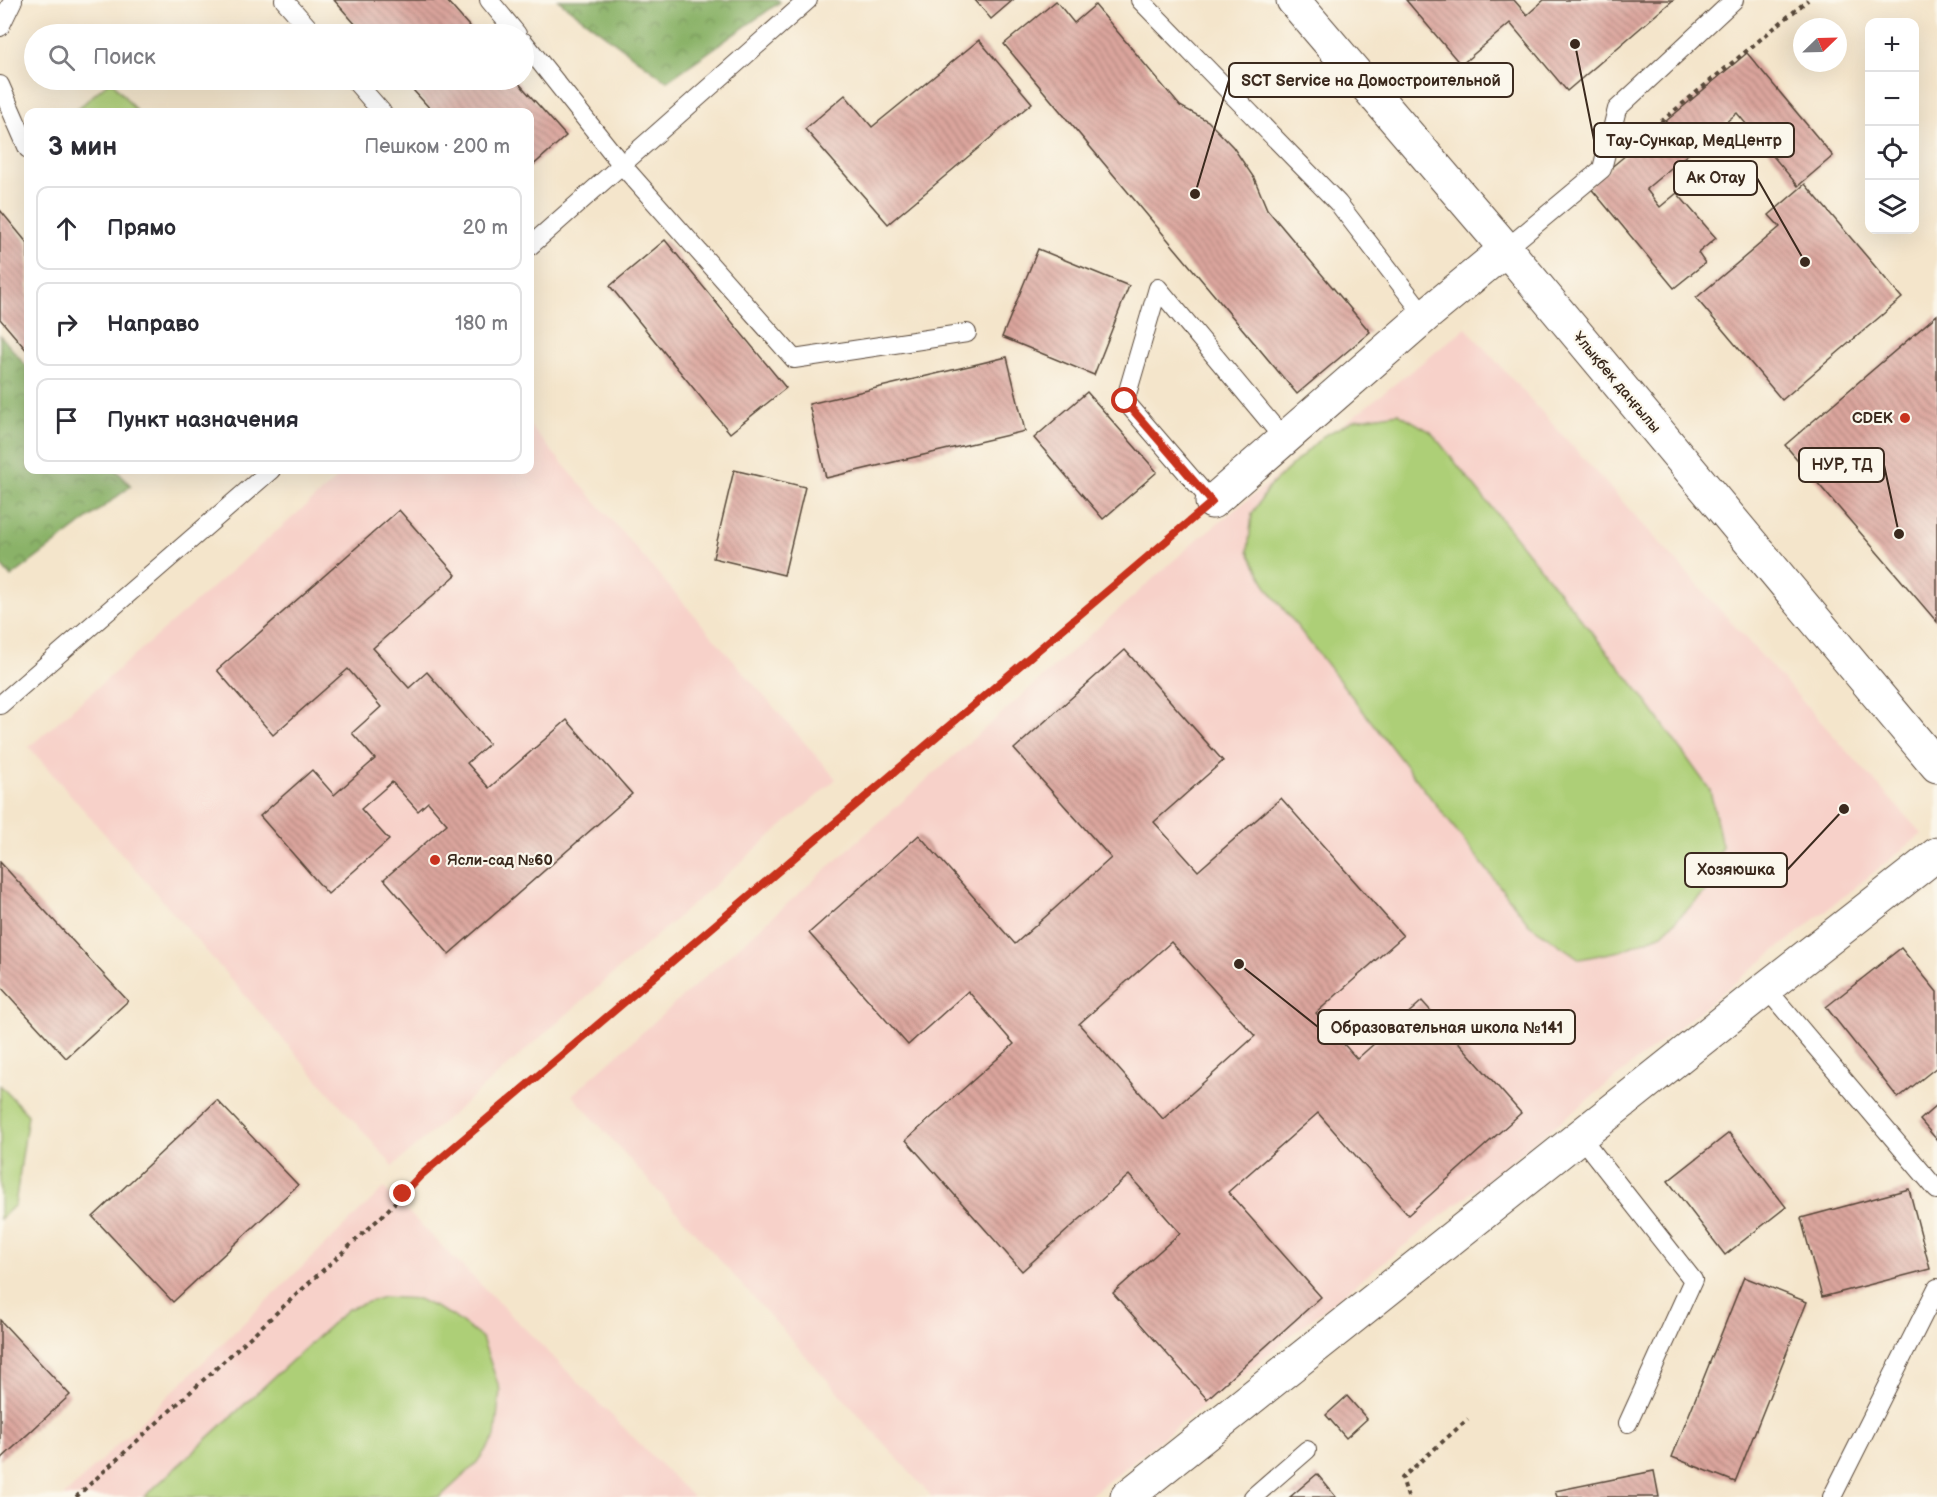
<!DOCTYPE html>
<html lang="ru">
<head>
<meta charset="utf-8">
<style>
  :root { --surface:#fff; --page:#f7f7f7; --text:#2b2b33; --muted:#7c7c81; --line:#e1e1e2 }
  body { margin:0; font-family:"Balsamiq Sans",sans-serif; background:var(--page); color:var(--text) }
  .controls { position:absolute; right:18px; top:18px; display:grid; overflow:hidden; border-radius:12px; box-shadow:0 6px 24px #0002 }
  .controls button { width:54px; height:54px; display:grid; place-items:center; padding:0; border:0; border-bottom:2px solid var(--line); background:var(--surface); color:var(--text); font:30px sans-serif }
  .compass { position:absolute; left:1793px; top:18px; width:54px; height:54px; border-radius:50%; background:var(--surface); box-shadow:0 6px 24px #0002; rotate:67deg }
  .stop { position:absolute; width:18px; height:18px; margin:-14px; border:4px solid #c8321e; border-radius:50%; background:#fff }
  .stop.end { background:#c8321e; border-color:#fff; box-shadow:0 2px 6px #0008 }
  .list { margin:0; padding:0; list-style:none }
  h2 { display:flex; justify-content:space-between; align-items:center; height:78px; margin:0; padding:0 24px; font-size:26px }
  h2 small { font-size:20px; font-weight:400; color:var(--muted) }
  .list li { display:grid; grid-template-columns:39px 1fr auto; gap:18px; align-items:center; box-sizing:border-box; height:84px; margin:0 12px 12px; padding:0 12px; border:2px solid var(--line); border-radius:12px }
  .list b { display:block; font-size:22px; white-space:nowrap }
  .list em { font-size:20px; font-style:normal; color:var(--muted) }
  .icon { flex:none; width:33px; height:33px; fill:none; stroke:currentColor; stroke-width:2; stroke-linecap:round; stroke-linejoin:round }
  .map { position:relative; flex:none; width:1937px; height:1497px; overflow:hidden }
  .search { position:absolute; background:var(--surface); box-shadow:0 6px 24px #0002; left:24px; top:24px; width:510px; height:66px; display:flex; align-items:center; gap:15px; box-sizing:border-box; padding:0 21px; border-radius:33px; color:var(--muted); font-size:22px }
  .panel { position:absolute; background:var(--surface); box-shadow:0 6px 24px #0002; left:24px; top:108px; width:510px; height:366px; border-radius:12px }
  .map>svg:first-child { display:block }
  .built { fill:#f7d1c9 }
  .forest { fill:url(#forest-crowns); stroke:#626e43; stroke-width:1.5 }
  .park { fill:#adcf77; stroke:#747c4a; stroke-width:1.5 }
  .building { fill:url(#building-back-hatch); fill-rule:evenodd }
  .lines { fill:none; stroke-linecap:round; stroke-linejoin:round }
  .service-casing { stroke:#574638; stroke-width:20 }
  .minor-casing { stroke:#574638; stroke-width:35 }
  .tertiary-casing { stroke:#574638; stroke-width:35 }
  .path { stroke:#574638; stroke-width:4; stroke-dasharray:4.5 4.5; stroke-linecap:butt }
  .service { stroke:#fff; stroke-width:18 }
  .minor { stroke:#fff; stroke-width:33 }
  .tertiary { stroke:#fff; stroke-width:33 }
  .route { stroke:#c8321e; stroke-width:8 }
  .poi-dot { fill:#c8321e; stroke:#fbf7ec; stroke-width:2 }
  .labels { text-anchor:middle; stroke-width:4.5; stroke-linejoin:round; paint-order:stroke }
  .street-label { font-size:15px; fill:#3b2a1e; stroke:#fbf7ec }
  .poi-label { font-size:15px; font-weight:bold; fill:#3b2a1e; stroke:#fbf7ec; text-anchor:end }
  .leader { fill:none; stroke:#3b2a1e; stroke-width:2 }
  .callout-dot { fill:#3b2a1e; stroke:#fbf7ec; stroke-width:2 }
  .callout { fill:#fbf7ec; stroke:#3b2a1e; stroke-width:2 }
  .callout-label { font-size:16px; text-anchor:middle; font-weight:bold; fill:#3b2a1e }
</style>
</head>
<body>
<div class="map">
<svg width="1937" height="1497" viewBox="0 0 1937 1497">
  <defs>
    <pattern id="forest-crowns" width="20" height="18" patternUnits="userSpaceOnUse" patternTransform="scale(1.5)"><rect width="20" height="18" fill="#8ab268"/><path d="M2 6a3 3 0 1 1 6 0M12 15a3 3 0 1 1 6 0" fill="none" stroke="#729155"/></pattern>
    <pattern id="building-back-hatch" width="6" height="6" patternUnits="userSpaceOnUse" patternTransform="scale(1.5)"><rect width="6" height="6" fill="#dba59d"/><path d="M-1 5l2 2M0 0l6 6M5-1l2 2" fill="none" stroke="#b3877f"/></pattern>
  </defs>
  <rect width="100%" height="100%" fill="#fbf7ec"/>
  <filter id="ink" filterUnits="userSpaceOnUse"><feTurbulence type="fractalNoise" baseFrequency=".0167" numOctaves="2"/><feDisplacementMap in="SourceGraphic" scale="12" xChannelSelector="R" yChannelSelector="G"/><feConvolveMatrix kernelMatrix="1 2 1 2 8 2 1 2 1" color-interpolation-filters="sRGB"/></filter>
  <filter id="wash" filterUnits="userSpaceOnUse"><feTurbulence type="fractalNoise" baseFrequency=".008" numOctaves="4" result="noise"/><feDisplacementMap in="SourceGraphic" scale="24" xChannelSelector="R" yChannelSelector="G"/><feGaussianBlur stdDeviation="1.35" result="paint"/><feColorMatrix in="noise" values="0 0 0 0 0 0 0 0 0 0 0 0 0 0 0 0 0 1.4 0 .05"/><feComposite in="paint" operator="in"/></filter>
  <g filter="url(#wash)">
    <rect width="100%" height="100%" fill="#f4e5cb"/>
    <g class="built">
      <path d="M1466,328l456,506 -834,663h-156l-360,-402 627,-557z"/>
      <path d="M530,426l306,353 -443,387 -364,-419 318,-277h183z"/>
      <path d="M384,1188l309,309h-630z"/>
    </g>
    <g class="forest">
      <path d="M558,0h220l2,2 -113,79z"/>
      <path d="M0,335l28,33v102h88l15,16 -120,91 -11,-13z"/>
    </g>
    <g class="park">
      <path d="M111,80l26,32h-63z"/>
      <path d="M1398,413l33,19 207,258 72,100 12,56 -17,46 -43,42 -42,17 -40,8 -51,-35 -261,-335 -20,-38 4,-37 16,-26 55,-52 31,-16z"/>
      <path d="M0,1085l28,30 -13,90 -15,14z"/>
      <path d="M383,1297l35,2 33,16 31,23 18,52 -5,47 -20,28 -35,32h-296l204,-188z"/>
    </g>
    <g id="blocks">
      <g class="building">
        <path d="M334,0h112l30,34h-112z"/>
        <path d="M975,0h38l-22,19z"/>
        <path d="M1406,0h108l13,15 17,-15h129l-106,91 -57,-68 -49,42z"/>
        <path d="M1056,1l18,22 21,-18 85,101 28,15 25,26 21,31 13,31 103,123 -73,62 -293,-350z"/>
        <path d="M979,40l53,63 -144,121 -83,-95 40,-34 27,32z"/>
        <path d="M1747,53l86,103 -35,30 -61,-73 -91,76 14,18 17,-14 39,45 -18,15 7,10 -31,25 -85,-102z"/>
        <path d="M404,80h112l50,56 -36,32v-56h-97z"/>
        <path d="M1805,184l97,114 -120,102 -86,-102 84,-71 -11,-12z"/>
        <path d="M0,210l28,34v108l-28,-33z"/>
        <path d="M665,240l121,148 -56,45 -120,-147z"/>
        <path d="M1038,249l91,37 -35,89 -92,-38z"/>
        <path d="M1937,315v307l-152,-177z"/>
        <path d="M1007,357l18,74 -199,47 -17,-74z"/>
        <path d="M1087,392l70,80 -54,47 -69,-81z"/>
        <path d="M734,470l71,17 -21,88 -71,-17z"/>
        <path d="M399,510l57,65 -83,73 36,40 18,-16 62,72 -22,19 22,25 78,-68 65,74 -183,160 -65,-75 63,-55 -19,-22 -10,9 -26,-29 -31,27 28,31 -61,54 -68,-78 52,-46 22,25 41,-36 -23,-26 29,-26 -33,-38 -75,66 -56,-65z"/>
        <path d="M1125,650l98,111 -69,61 44,49 83,-73 122,138 -87,77 41,46 65,-58 99,112 -113,102 -90,-102 -90,79 93,105 -114,102 -94,-106 67,-60 -51,-58 -107,96 -116,-131 108,-96 -46,-53 -60,54 -99,-112 110,-98 96,109 96,-86 -97,-109zM1171,942l84,94 -92,83 -84,-95z"/>
        <path d="M0,862l128,139 -62,57 -66,-72z"/>
        <path d="M1901,948l36,44v75l-39,31 -72,-91z"/>
        <path d="M217,1100l81,85 -125,117 -80,-85z"/>
        <path d="M1937,1105v35l-17,-20z"/>
        <path d="M1729,1133l57,74 -61,48 -57,-74z"/>
        <path d="M1909,1189l21,80 -108,28 -21,-79z"/>
        <path d="M1744,1277l63,25 -72,180 -63,-25z"/>
        <path d="M0,1320l70,75 -70,65z"/>
        <path d="M1347,1396l20,23 -21,19 -20,-23z"/>
        <path d="M1654,1471l5,26h-102l-2,-6z"/>
        <path d="M1317,1474l19,23h-46z"/>
      </g>
    </g>
  </g>
  <g filter="url(#ink)">
    <use href="#blocks" fill-opacity="0" stroke="#574638" stroke-width="1.5"/>
    <g class="lines">
      <g class="service-casing">
        <g id="service">
          <path d="M284,0l30,34"/>
          <path d="M489,0l28,34"/>
          <path d="M1140,0l198,203 87,113"/>
          <path d="M0,27l13,-27"/>
          <path d="M524,42l98,123 172,194 173,-26"/>
          <path d="M354,80l28,32"/>
          <path d="M0,85l28,64"/>
          <path d="M530,246l278,-246"/>
          <path d="M1506,249l96,-80 15,-60 117,-109"/>
          <path d="M1212,502l-87,-101 33,-113 126,151"/>
          <path d="M0,705l271,-235"/>
          <path d="M1766,988l171,202"/>
          <path d="M1580,1136l113,144 -65,143"/>
          <path d="M1253,1497l54,-47"/>
          <path d="M1832,1497l105,-209"/>
        </g>
      </g>
      <g class="minor-casing">
        <g id="minor">
          <path d="M1212,502l213,-186 81,-67"/>
          <path d="M1127,1497l639,-509 171,-134"/>
        </g>
      </g>
      <g class="tertiary-casing">
        <path id="tertiary" d="M1293,0l213,249 431,517"/>
      </g>
      <g class="path">
        <path d="M1640,139l168,-139"/>
        <path d="M76,1497l306,-281 38,-40 765,-651"/>
        <path d="M1408,1497l-6,-19 66,-59"/>
      </g>
      <use href="#service" class="service"/>
      <use href="#minor" class="minor"/>
      <use href="#tertiary" class="tertiary"/>
    </g>
  </g>
  <g class="lines" filter="url(#ink)">
    <path class="route" d="M403,1194l17,-18 792,-674 -87,-101"/>
  </g>
  <g class="poi-dot">
    <circle cx="1905" cy="418" r="6"/>
    <circle cx="435" cy="860" r="6"/>
  </g>
  <g class="labels">
    <g class="street-label">
      <text transform="translate(1617 382) rotate(50)" y="5">Ұлықбек даңғылы</text>
    </g>
    <g class="poi-label">
      <text x="1893" y="423">CDEK</text>
      <text x="447" y="865" text-anchor="start">Ясли-сад №60</text>
    </g>
  </g>
  <path class="leader" d="M1195 194L1229 80M1575 44L1594 140M1805 262L1757 178M1899 534L1884 465M1844 809L1787 870M1239 964L1318 1027"/>
  <g class="callout-dot">
    <circle cx="1195" cy="194" r="6"/>
    <circle cx="1575" cy="44" r="6"/>
    <circle cx="1805" cy="262" r="6"/>
    <circle cx="1899" cy="534" r="6"/>
    <circle cx="1844" cy="809" r="6"/>
    <circle cx="1239" cy="964" r="6"/>
  </g>
  <g class="callout">
    <rect x="1229" y="63" width="284" height="34" rx="6"/>
    <rect x="1594" y="123" width="200" height="34" rx="6"/>
    <rect x="1674" y="161" width="83" height="34" rx="6"/>
    <rect x="1799" y="448" width="85" height="34" rx="6"/>
    <rect x="1685" y="853" width="102" height="34" rx="6"/>
    <rect x="1318" y="1010" width="257" height="34" rx="6"/>
  </g>
  <g class="callout-label">
    <text x="1371" y="86">SCT Service на Домостроительной</text>
    <text x="1694" y="146">Тау-Сункар, МедЦентр</text>
    <text x="1716" y="183">Ак Отау</text>
    <text x="1842" y="470">НУР, ТД</text>
    <text x="1736" y="875">Хозяюшка</text>
    <text x="1447" y="1033">Образовательная школа №141</text>
  </g>
</svg>
<div class="controls">
<button>+</button>
<button>−</button>
<button><svg class="icon" aria-label="locate" viewBox="0 0 24 24"><circle cx="12" cy="12" r="6"/><path d="M12 2v4M12 18v4M2 12h4M18 12h4"/></svg></button>
<button><svg class="icon" aria-label="layers" viewBox="0 0 24 24"><path d="M12 4l9 5-9 5-9-5zM3 14l9 5 9-5"/></svg></button>
</div>
<svg class="compass" viewBox="-18 -18 36 36"><path d="M0-13l5 13h-10z" fill="#e53935"/><path d="M0 13l5-13h-10z" fill="#7c7c81"/></svg>
<div class="stop" style="left:1125px;top:401px"></div>
<div class="stop end" style="left:403px;top:1194px"></div>
<div class="search"><svg class="icon" aria-label="search" viewBox="0 0 24 24"><circle cx="10" cy="10" r="6"/><path d="M15 15l6 6"/></svg>Поиск</div>
<section class="panel">
<h2>3 мин<small>Пешком · 200 m</small></h2>
<ul class="list">
<li><svg class="icon" aria-label="ahead" viewBox="0 0 24 24"><path d="M12 20V5M6 11l6-6 6 6"/></svg><div><b>Прямо</b></div><em>20 m</em></li>
<li><svg class="icon" aria-label="right" viewBox="0 0 24 24"><path d="M7 20v-9h11M14 6l5 5-5 5"/></svg><div><b>Направо</b></div><em>180 m</em></li>
<li><svg class="icon" aria-label="arrive" viewBox="0 0 24 24"><path d="M6 21V4h12l-3 4 3 4H6"/></svg><div><b>Пункт назначения</b></div></li>
</ul>
</section>
</div>
</body>
</html>
